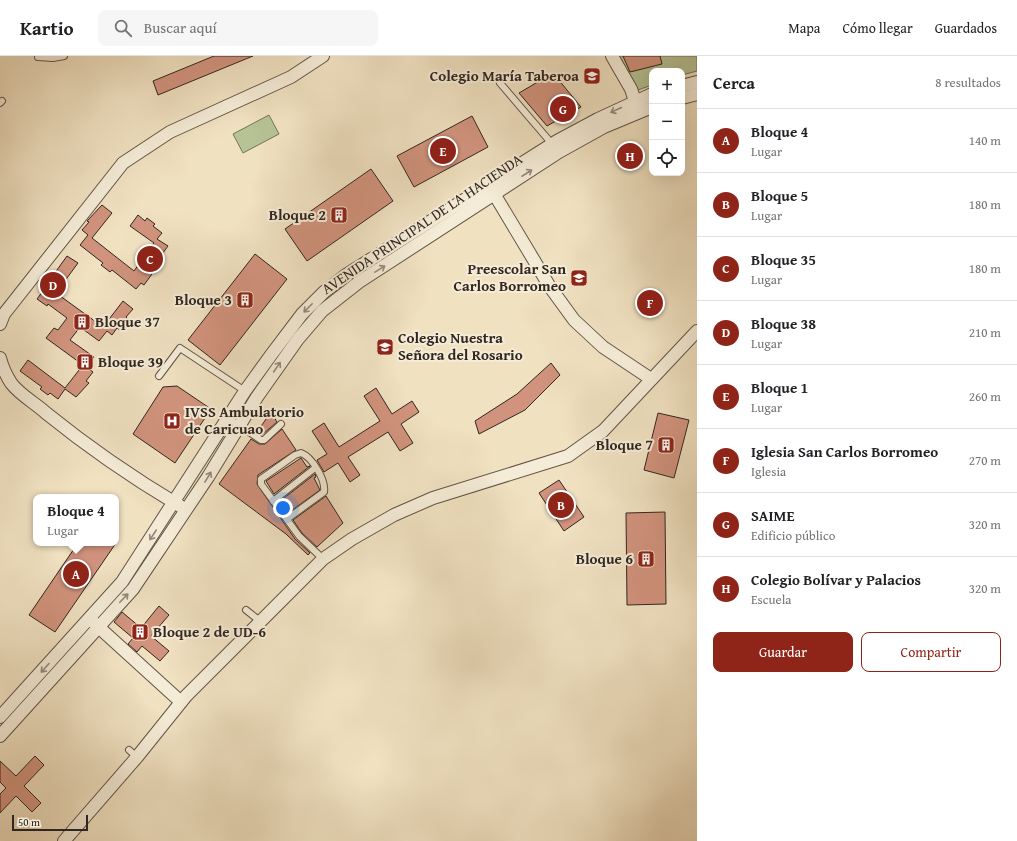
<!DOCTYPE html>
<html lang="es">
<head>
<meta charset="utf-8">
<style>
  :root { --surface:#fff; --page:#f6f6f6; --text:#202124; --muted:#757577; --line:#e0e0e0; --accent:#8f2418 }
  body { margin:0; font-family:"Gentium Book Plus",serif; background:var(--page); color:var(--text) }
  .controls { position:absolute; right:12px; top:12px; display:grid; overflow:hidden; border-radius:8px; box-shadow:0 4px 16px #0002 }
  .controls button { width:36px; height:36px; display:grid; place-items:center; padding:0; border:0; border-bottom:1px solid var(--line); background:var(--surface); color:var(--text); font:20px sans-serif }
  .scale { position:absolute; left:12px; bottom:10px; width:76px; box-sizing:border-box; padding-left:4px; border:2px solid #312620; border-top:0; font-size:11px; line-height:14px; white-space:nowrap; color:#312620; -webkit-text-stroke:3px #f5ecd7; paint-order:stroke }
  .you { position:absolute; left:283px; top:452px; width:14px; height:14px; margin:-10px; border:3px solid #fff; border-radius:50%; background:#1a73e8; box-shadow:0 0 0 6px #1a73e833 }
  .badge { display:grid; place-items:center; width:26px; height:26px; border-radius:50%; background:var(--accent); color:#fff; font-size:13px; font-weight:700 }
  .pin { position:absolute; translate:-50% -50%; border:2px solid #fff; box-shadow:0 1px 4px #0006 }
  .popup { position:absolute; left:33px; top:438px; width:86px; height:52px; box-sizing:border-box; display:grid; place-content:center; border-radius:8px; background:var(--surface); filter:drop-shadow(0 1px 3px #0005); font-size:13px; white-space:nowrap; color:var(--muted) }
  .popup b { font-size:15px; color:var(--text) }
  .popup::after { content:''; position:absolute; left:50%; top:100%; margin-left:-8px; border:8px solid transparent; border-top-color:var(--surface) }
  .list { margin:0; padding:0; list-style:none }
  h2 { display:flex; justify-content:space-between; align-items:center; height:52px; margin:0; padding:0 16px; font-size:17px }
  h2 small { font-size:13px; font-weight:400; color:var(--muted) }
  .list li { display:grid; grid-template-columns:26px 1fr auto; gap:12px; align-items:center; box-sizing:border-box; height:64px; padding:0 16px; border-top:1px solid var(--line) }
  .list b { display:block; font-size:15px; white-space:nowrap }
  .list p { margin:0; font-size:13px; white-space:nowrap; color:var(--muted) }
  .list em { font-size:13px; font-style:normal; color:var(--muted) }
  .actions { display:flex; gap:8px; padding:12px 16px }
  .actions a { flex:1; padding:9px 0; border:1px solid var(--accent); border-radius:8px; text-align:center; font-size:14px; color:var(--accent) }
  .actions .main { background:var(--accent); color:#fff }
  .icon { flex:none; width:22px; height:22px; fill:none; stroke:currentColor; stroke-width:2; stroke-linecap:round; stroke-linejoin:round }
  .map { position:relative; flex:none; width:697px; height:785px; overflow:hidden }
  header { display:flex; align-items:center; gap:24px; box-sizing:border-box; height:56px; padding:0 20px; background:var(--surface); border-bottom:1px solid var(--line) }
  header strong { font-size:19px }
  nav { display:flex; gap:22px; margin-inline-start:auto; font-size:14px }
  .search { width:280px; height:36px; background:var(--page); display:flex; align-items:center; gap:10px; box-sizing:border-box; padding:0 14px; border-radius:8px; color:var(--muted); font-size:15px }
  main { display:flex }
  aside { flex:1; background:var(--surface) }
  .map>svg:first-child { display:block }
  .green { fill:#b7c395; stroke:#74745a }
  .building { fill:#d1937d; stroke:#312620 }
  .lines { fill:none; stroke-linecap:round; stroke-linejoin:round }
  .lane-casing { stroke:#615548; stroke-width:8 }
  .street-casing { stroke:#615548; stroke-width:14 }
  .lane { stroke:#f5ecd7; stroke-width:6 }
  .street { stroke:#f5ecd7; stroke-width:12 }
  .oneway { stroke:#93897c }
  .labels { text-anchor:middle; stroke-width:4; stroke-linejoin:round; paint-order:stroke }
  .poi-label { font-size:15px; font-weight:bold; fill:#312620; stroke:#f5ecd7; text-anchor:end }
  .street-label { font-size:15px; fill:#312620; stroke:#f5ecd7 }
</style>
</head>
<body>
<header>
<strong>Kartio</strong>
<div class="search"><svg class="icon" aria-label="search" viewBox="0 0 24 24"><circle cx="10" cy="10" r="6"/><path d="M15 15l6 6"/></svg>Buscar aquí</div>
<nav><a>Mapa</a><a>Cómo llegar</a><a>Guardados</a></nav>
</header>
<main>
<div class="map">
<svg width="697" height="785" viewBox="0 0 697 785">
  <rect width="100%" height="100%" fill="#f0e1c1"/>
  <filter id="stains"><feTurbulence type="fractalNoise" baseFrequency=".005" numOctaves="4"/><feColorMatrix values="0 0 0 0 .2 0 0 0 0 .09 0 0 0 0 .02 0 0 0 .5 -.17"/></filter>
  <radialGradient id="worn" r=".72"><stop offset=".6" stop-color="#630" stop-opacity="0"/><stop offset="1" stop-color="#630" stop-opacity=".3"/></radialGradient>
  <g class="green">
    <path d="M614,0h83v15l-15,4v-4h-30v14l-17,6z"/>
    <path d="M269,59l10,19 -36,19 -10,-19z"/>
  </g>
  <g class="building">
    <path d="M214,0h39l-95,39 -5,-14z"/>
    <path d="M623,0h37l2,8 -32,8z"/>
    <path d="M553,17l28,34 -34,19 -28,-33z"/>
    <path d="M472,60l16,31 -74,40 -17,-31z"/>
    <path d="M371,113l22,32 -86,60 -22,-32z"/>
    <path d="M102,149l10,8 -20,25 42,33 20,-28 -24,-17 8,-11 7,6 2,-3 8,6 -2,2 9,7 -5,6 11,7 -19,26 3,2 -8,11 -3,-2 -5,6 -24,-19 -2,2 -9,-7 2,-2 -23,-18 8,-10 -6,-5 7,-8 -2,-1z"/>
    <path d="M255,198l32,25 -67,86 -32,-25z"/>
    <path d="M67,200l11,7 -22,30 47,34 20,-26 10,8 -7,8 2,2 -8,11 -3,-2 -5,7 -5,-4 -8,10 -19,-14 -10,13 24,17 -8,10 7,5 -7,9 3,2 -13,14 -11,-8 -7,10 -8,-6 -2,2 -8,-6 2,-2 -22,-16 8,-11 37,28 18,-23 -37,-27 8,-10 4,2 9,-12 -19,-14 -1,2 -10,-7 6,-8 -3,-2 7,-10 2,2z"/>
    <path d="M551,307l9,12 -35,35 -46,24 -4,-13 42,-27z"/>
    <path d="M177,330l34,23 -36,54 -42,-29 30,-47z"/>
    <path d="M376,332l16,26 20,-13 7,11 -18,12 12,19 -13,8 -12,-19 -40,25 12,18 -10,7 -12,-19 -14,9 -7,-12 10,-6 -15,-23 12,-8 15,24 41,-26 -16,-25z"/>
    <path d="M271,356l6,10 -15,13 -5,-3z"/>
    <path d="M658,357l31,7 -15,58 -30,-8z"/>
    <path d="M282,373l14,21 -38,25 -1,9 38,55 15,14 -2,2 -22,-21 -67,-50 32,-45 8,5h6z"/>
    <path d="M301,402l6,9 3,-1 -36,28 -8,-13z"/>
    <path d="M315,418l1,3 -2,1 6,12 -32,23 -9,-11z"/>
    <path d="M559,424l25,37 -20,14 -25,-38z"/>
    <path d="M326,440l17,27 -26,24 -15,-14 -9,-13z"/>
    <path d="M665,456l1,92 -39,1 -1,-92z"/>
    <path d="M78,487h38l-61,89 -26,-17z"/>
    <path d="M159,550l10,9 -18,21 18,15 -9,10 -18,-15 -5,6 -9,-8 5,-6 -19,-16 8,-10 19,16z"/>
    <path d="M35,700l9,9 -20,21 17,17 -9,9 -16,-16 -16,17v-19l6,-6 -6,-6v-21l16,15z"/>
  </g>
  <g class="lines">
    <g class="lane-casing">
      <g id="lane">
        <path d="M38,1l15,1 11,-2"/>
        <path d="M500,27l53,62"/>
        <path d="M0,47l2,-2"/>
        <path d="M159,320l21,-28 65,43"/>
        <path d="M228,362l33,22h3l17,-16"/>
        <path d="M273,445l42,-33"/>
        <path d="M287,463l37,-27c2,-12 -12,-35 -23,-39l-6,2 -34,24v5l38,52 24,23"/>
        <path d="M246,554l14,11"/>
        <path d="M129,694l8,7"/>
      </g>
    </g>
    <g class="street-casing">
      <g id="street">
        <path d="M612,0l19,33 4,12"/>
        <path d="M682,30l15,-4"/>
        <path d="M682,42l15,-4"/>
        <path d="M490,131l60,100 24,33 29,27 48,32"/>
        <path d="M0,268l4,-10 119,-151 47,-31 121,-55 32,-21"/>
        <path d="M0,302c2,8 6,17 11,25 9,12 24,20 35,30 42,34 87,65 134,93"/>
        <path d="M93,566l88,80"/>
        <path d="M0,661l122,-135 123,-191 26,-36 31,-41 22,-22 22,-17 211,-134 41,-22 54,-25"/>
        <path d="M0,680l133,-147 75,-112 49,-80 41,-58 24,-28 37,-29 200,-130 45,-25 48,-20"/>
        <path d="M64,785l73,-84 49,-61 137,-137 29,-20 42,-24 39,-17 135,-42 35,-25 94,-100"/>
      </g>
    </g>
    <use href="#lane" class="lane"/>
    <use href="#street" class="street"/>
  </g>
  <defs><path id="oneway-shaft" d="M-6 0H5M1.5-3L5.5 0L1.5 3" fill="none" stroke-width="1.6" stroke-linecap="round" stroke-linejoin="round"/></defs>
  <g class="oneway">
    <use href="#oneway-shaft" transform="translate(616 54) rotate(155)"/>
    <use href="#oneway-shaft" transform="translate(527 117) rotate(-33)"/>
    <use href="#oneway-shaft" transform="translate(380 213) rotate(-32)"/>
    <use href="#oneway-shaft" transform="translate(308 252) rotate(135)"/>
    <use href="#oneway-shaft" transform="translate(277 311) rotate(-56)"/>
    <use href="#oneway-shaft" transform="translate(208 421) rotate(-58)"/>
    <use href="#oneway-shaft" transform="translate(153 479) rotate(123)"/>
    <use href="#oneway-shaft" transform="translate(124 542) rotate(-46)"/>
    <use href="#oneway-shaft" transform="translate(45 612) rotate(132)"/>
  </g>
  <defs>
    <g id="school-square" transform="scale(0.9)"><rect x="-9" y="-9" width="18" height="18" rx="4" fill="#8f2418" stroke="#f5ecd7"/><path d="M0-5L7-2L0 1L-7-2ZM-4 1L0 2.5L4 1V4Q0 6-4 4Z" fill="#fff"/></g>
    <g id="building-square" transform="scale(0.9)"><rect x="-9" y="-9" width="18" height="18" rx="4" fill="#8f2418" stroke="#f5ecd7"/><path d="M-4-6H4V6H1V3H-1V6H-4ZM-2.5-4.3h1.7v1.8h-1.7ZM.8-4.3h1.7v1.8H.8ZM-2.5-1h1.7V.8h-1.7ZM.8-1h1.7V.8H.8Z" fill="#fff"/></g>
    <g id="hospital-square" transform="scale(0.9)"><rect x="-9" y="-9" width="18" height="18" rx="4" fill="#8f2418" stroke="#f5ecd7"/><path d="M-5-5h3v3.5h4V-5h3V5h-3V1.5h-4V5h-3Z" fill="#fff"/></g>
  </defs>
  <g fill-rule="evenodd">
    <use href="#school-square" x="592" y="20"/>
    <use href="#building-square" x="339" y="159"/>
    <use href="#school-square" x="579" y="222"/>
    <use href="#building-square" x="245" y="244"/>
    <use href="#building-square" x="82" y="266"/>
    <use href="#school-square" x="385" y="291"/>
    <use href="#building-square" x="85" y="306"/>
    <use href="#hospital-square" x="172" y="365"/>
    <use href="#building-square" x="666" y="389"/>
    <use href="#building-square" x="646" y="503"/>
    <use href="#building-square" x="140" y="576"/>
  </g>
  <g class="labels">
    <g class="poi-label">
      <text x="579" y="25">Colegio María Taberoa</text>
      <text x="326" y="164">Bloque 2</text>
      <text x="566" y="218">Preescolar San<tspan x="566" dy="17">Carlos Borromeo</tspan></text>
      <text x="232" y="249">Bloque 3</text>
      <text x="95" y="271" text-anchor="start">Bloque 37</text>
      <text x="398" y="287" text-anchor="start">Colegio Nuestra<tspan x="398" dy="17">Señora del Rosario</tspan></text>
      <text x="98" y="311" text-anchor="start">Bloque 39</text>
      <text x="185" y="361" text-anchor="start">IVSS Ambulatorio<tspan x="185" dy="17">de Caricuao</tspan></text>
      <text x="653" y="394">Bloque 7</text>
      <text x="633" y="508">Bloque 6</text>
      <text x="153" y="581" text-anchor="start">Bloque 2 de UD-6</text>
    </g>
    <g class="street-label">
      <text transform="translate(422 168) rotate(-34)" y="5">AVENIDA PRINCIPAL DE LA HACIENDA</text>
    </g>
  </g>
  <rect width="100%" height="100%" filter="url(#stains)"/>
  <rect width="100%" height="100%" fill="url(#worn)"/>
</svg>
<div class="controls">
<button>+</button>
<button>−</button>
<button><svg class="icon" aria-label="locate" viewBox="0 0 24 24"><circle cx="12" cy="12" r="6"/><path d="M12 2v4M12 18v4M2 12h4M18 12h4"/></svg></button>
</div>
<div class="scale">50 m</div>
<div class="you"></div>
<div class="pin badge" style="left:76px;top:518px">A</div>
<div class="popup"><b>Bloque 4</b>Lugar</div>
<div class="pin badge" style="left:561px;top:449px">B</div>
<div class="pin badge" style="left:150px;top:203px">C</div>
<div class="pin badge" style="left:53px;top:229px">D</div>
<div class="pin badge" style="left:443px;top:95px">E</div>
<div class="pin badge" style="left:650px;top:247px">F</div>
<div class="pin badge" style="left:563px;top:53px">G</div>
<div class="pin badge" style="left:630px;top:100px">H</div>
</div>
<aside>
<h2>Cerca<small>8 resultados</small></h2>
<ul class="list">
<li><span class="badge">A</span><div><b>Bloque 4</b><p>Lugar</p></div><em>140 m</em></li>
<li><span class="badge">B</span><div><b>Bloque 5</b><p>Lugar</p></div><em>180 m</em></li>
<li><span class="badge">C</span><div><b>Bloque 35</b><p>Lugar</p></div><em>180 m</em></li>
<li><span class="badge">D</span><div><b>Bloque 38</b><p>Lugar</p></div><em>210 m</em></li>
<li><span class="badge">E</span><div><b>Bloque 1</b><p>Lugar</p></div><em>260 m</em></li>
<li><span class="badge">F</span><div><b>Iglesia San Carlos Borromeo</b><p>Iglesia</p></div><em>270 m</em></li>
<li><span class="badge">G</span><div><b>SAIME</b><p>Edificio público</p></div><em>320 m</em></li>
<li><span class="badge">H</span><div><b>Colegio Bolívar y Palacios</b><p>Escuela</p></div><em>320 m</em></li>
</ul>
<div class="actions"><a class="main">Guardar</a><a>Compartir</a></div>
</aside>
</main>
</body>
</html>
